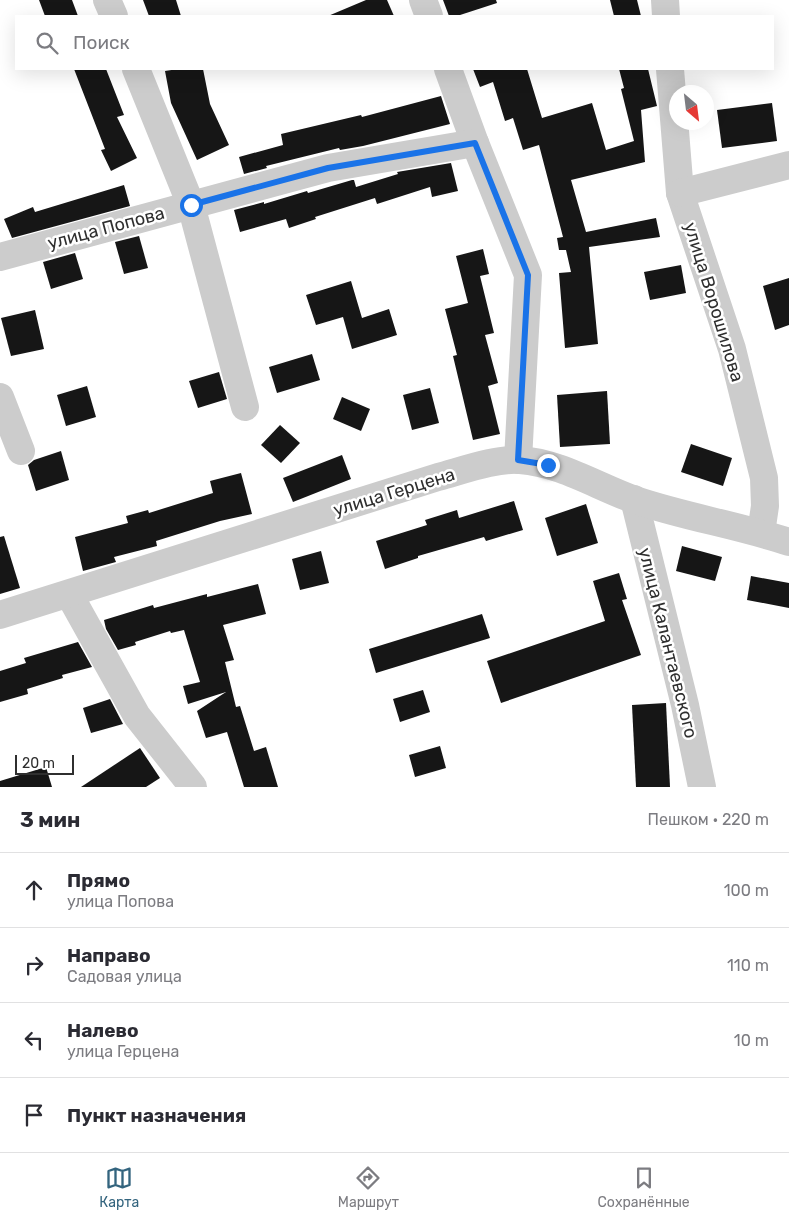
<!DOCTYPE html>
<html lang="ru">
<head>
<meta charset="utf-8">
<style>
  :root { --surface:#fff; --page:#f7f7f7; --text:#2b2b33; --muted:#7c7c81; --line:#e1e1e2; --accent:#33647e }
  body { margin:0; font-family:Rubik,sans-serif; background:var(--page); color:var(--text) }
  .compass { position:absolute; left:669px; top:85px; width:45px; height:45px; border-radius:50%; background:var(--surface); box-shadow:0 5px 20px #0002; rotate:152deg }
  .scale { position:absolute; left:15px; bottom:12px; width:59px; box-sizing:border-box; padding-left:5px; border:2px solid #2f2f2f; border-top:0; font-size:14px; line-height:18px; white-space:nowrap; color:#2f2f2f; -webkit-text-stroke:4px #fff; paint-order:stroke }
  .stop { position:absolute; width:15px; height:15px; margin:-11px; border:4px solid #1a73e8; border-radius:50%; background:#fff }
  .stop.end { background:#1a73e8; border-color:#fff; box-shadow:0 1px 5px #0008 }
  .list { margin:0; padding:0; list-style:none }
  h2 { display:flex; justify-content:space-between; align-items:center; height:65px; margin:0; padding:0 20px; font-size:21px }
  h2 small { font-size:16px; font-weight:400; color:var(--muted) }
  .list li { display:grid; grid-template-columns:32px 1fr auto; gap:15px; align-items:center; box-sizing:border-box; height:75px; padding:0 20px; border-top:1px solid var(--line) }
  .list b { display:block; font-size:19px; white-space:nowrap }
  .list p { margin:0; font-size:16px; white-space:nowrap; color:var(--muted) }
  .list em { font-size:16px; font-style:normal; color:var(--muted) }
  .icon { flex:none; width:28px; height:28px; fill:none; stroke:currentColor; stroke-width:2; stroke-linecap:round; stroke-linejoin:round }
  .map { position:relative; flex:none; width:789px; height:787px; overflow:hidden }
  .search { position:absolute; background:var(--surface); box-shadow:0 5px 20px #0002; left:15px; right:15px; top:15px; height:55px; display:flex; align-items:center; gap:12px; box-sizing:border-box; padding:0 18px; border-radius:0px; color:var(--muted); font-size:19px }
  .sheet { height:365px; background:var(--surface) }
  nav { display:flex; justify-content:space-around; align-items:center; box-sizing:border-box; height:70px; border-top:1px solid var(--line); background:var(--surface); font-size:14px; color:var(--muted) }
  nav a { display:grid; justify-items:center; gap:2px }
  nav .on { color:var(--accent) }
  .map>svg:first-child { display:block }
  .building { fill:#161616 }
  .lines { fill:none; stroke-linecap:round; stroke-linejoin:round }
  .minor { stroke:#ccc; stroke-width:28 }
  .route { stroke:#1a73e8; stroke-width:6 }
  .labels { text-anchor:middle; stroke-width:5; stroke-linejoin:round; paint-order:stroke }
  .street-label { font-size:18px; fill:#2f2f2f; stroke:#fff }
</style>
</head>
<body>
<div class="map">
<svg width="789" height="787" viewBox="0 0 789 787">
  <rect width="100%" height="100%" fill="#fff"/>
  <g class="building">
    <path d="M39,0h33l6,16h-33z"/>
    <path d="M143,0h33l5,16h-32z"/>
    <path d="M366,0h21l7,16h-66z"/>
    <path d="M443,0h53l1,3 -40,13h-8z"/>
    <path d="M610,0h27l4,16h-27z"/>
    <path d="M74,69h32l18,46 -7,2 20,41 -26,13 -10,-21 4,-1z"/>
    <path d="M178,69h25l7,35 19,41 -32,15 -26,-57 -6,-32z"/>
    <path d="M473,69h54l15,49 50,-15 14,47 28,-9 -13,-52 3,-1 -5,-19h29l9,37 -16,4 4,52 -74,18 15,52 70,-14 4,19 -71,10 9,97 -33,4 -6,-75 12,-1 -5,-22h-7l-2,-12 6,-1 -24,-92 -16,5 -10,-32 -8,3 -12,-39 -13,5z"/>
    <path d="M441,96l9,28 -87,22 -23,4 -1,-2 -73,18 1,2 -23,6 -5,-17 44,-12 -2,-11 80,-19 1,2z"/>
    <path d="M772,103l5,38 -55,7 -5,-38z"/>
    <path d="M451,163l7,28 -26,6 -2,-10 -53,17 -2,-6 -60,19 1,2 -27,9 -3,-9 -46,13 -6,-22 30,-8v2l43,-13 1,2 44,-13h2l2,7 42,-13 -1,-2z"/>
    <path d="M124,185l6,21 -118,32 -8,-19 29,-12 2,5z"/>
    <path d="M139,236l9,32 -24,6 -9,-32z"/>
    <path d="M483,249l6,25 -9,2 14,57 -9,2 13,48 -10,3 12,48 -27,6 -20,-84 4,-1 -12,-46 23,-6 -12,-47z"/>
    <path d="M75,253l8,26 -32,10 -8,-27z"/>
    <path d="M681,265l5,28 -36,7 -6,-28z"/>
    <path d="M789,278v47l-14,5 -12,-44z"/>
    <path d="M351,281l11,37 27,-9 8,26 -45,14 -9,-32 -27,8 -10,-30z"/>
    <path d="M35,310l9,39 -33,7 -10,-38z"/>
    <path d="M312,354l8,26 -43,13 -8,-26z"/>
    <path d="M219,372l8,27 -29,9 -9,-27z"/>
    <path d="M87,386l9,31 -30,9 -9,-31z"/>
    <path d="M430,388l9,35 -27,7 -9,-35z"/>
    <path d="M607,391l3,53 -50,3 -3,-52z"/>
    <path d="M342,397l28,12 -9,22 -28,-12z"/>
    <path d="M280,425l20,18 -19,20 -20,-18z"/>
    <path d="M691,444l41,14 -9,28 -42,-14z"/>
    <path d="M61,451l8,29 -33,11 -8,-26 6,-5z"/>
    <path d="M342,455l9,24 -58,23 -10,-24z"/>
    <path d="M241,473l11,41 -32,7 -64,20 1,5 -43,11 2,5 -33,9 -8,-34 53,-14 -2,-7 22,-6 1,3 64,-20 -3,-12z"/>
    <path d="M514,501l9,29 -37,11 -2,-4 -66,19v2l-33,11 -9,-28 51,-16 -2,-5 32,-10 2,8z"/>
    <path d="M586,504l12,39 -41,13 -12,-38z"/>
    <path d="M4,536l16,52 -20,6v-57z"/>
    <path d="M682,546l40,11 -7,24 -39,-10z"/>
    <path d="M321,551l8,32 -29,7 -8,-31z"/>
    <path d="M619,573l8,26 -5,1 19,55 -140,48 -14,-42 118,-40 -12,-40z"/>
    <path d="M751,576l38,7v25l-42,-8z"/>
    <path d="M258,584l8,30 -43,11 11,35 -9,2 11,45 4,-1 14,45 12,-4 12,40h-34l-17,-55 -21,6 -9,-27 29,-19 -38,12 -5,-18 17,-4 -16,-52 -13,3 -1,-2 -35,11 1,3 -18,5 -12,-21 -2,-9 49,-15 1,3 53,-14v3z"/>
    <path d="M482,614l8,24 -114,35 -7,-24z"/>
    <path d="M78,642l14,25 -30,8 1,3 -36,11 1,5 -28,8v-31l26,-8 -2,-5z"/>
    <path d="M423,690l7,22 -30,10 -7,-23z"/>
    <path d="M110,699l13,25 -32,9 -8,-25z"/>
    <path d="M666,703l4,84h-34l-4,-82z"/>
    <path d="M440,746l6,22 -31,9 -6,-22z"/>
    <path d="M140,748l20,30 -14,9h-65z"/>
    <path d="M46,767l6,20h-52v-6z"/>
  </g>
  <g class="lines">
    <g class="minor">
      <path d="M107,0l7,16"/>
      <path d="M423,0l6,16"/>
      <path d="M665,0l1,16"/>
      <path d="M136,69l55,136 54,202"/>
      <path d="M448,69l27,74 53,132 -10,185"/>
      <path d="M670,69l10,124 52,156 32,129 1,28 -4,27"/>
      <path d="M680,193l109,-28"/>
      <path d="M0,257l328,-89 147,-25"/>
      <path d="M0,397l21,54"/>
      <path d="M634,499l51,206 17,82"/>
      <path d="M69,594l68,122 56,71"/>
      <path d="M0,615l438,-138c23,-6 58,-19 82,-17 41,3 76,26 115,40 50,17 103,25 154,42"/>
    </g>
  </g>
  <g class="lines">
    <path class="route" d="M191,205l137,-37 147,-25 53,132 -10,185 30,5"/>
  </g>
  <g class="labels">
    <g class="street-label">
      <text transform="translate(106 228) rotate(-15)" y="6">улица Попова</text>
      <text transform="translate(714 302) rotate(73)" y="6">улица Ворошилова</text>
      <text transform="translate(394 492) rotate(-17)" y="6">улица Герцена</text>
      <text transform="translate(668 643) rotate(76)" y="6">улица Калантаевского</text>
    </g>
  </g>
</svg>
<svg class="compass" viewBox="-18 -18 36 36"><path d="M0-13l5 13h-10z" fill="#e53935"/><path d="M0 13l5-13h-10z" fill="#7c7c81"/></svg>
<div class="scale">20 m</div>
<div class="stop" style="left:191px;top:205px"></div>
<div class="stop end" style="left:548px;top:465px"></div>
<div class="search"><svg class="icon" aria-label="search" viewBox="0 0 24 24"><circle cx="10" cy="10" r="6"/><path d="M15 15l6 6"/></svg>Поиск</div>
</div>
<section class="sheet">
<h2>3 мин<small>Пешком · 220 m</small></h2>
<ul class="list">
<li><svg class="icon" aria-label="ahead" viewBox="0 0 24 24"><path d="M12 20V5M6 11l6-6 6 6"/></svg><div><b>Прямо</b><p>улица Попова</p></div><em>100 m</em></li>
<li><svg class="icon" aria-label="right" viewBox="0 0 24 24"><path d="M7 20v-9h11M14 6l5 5-5 5"/></svg><div><b>Направо</b><p>Садовая улица</p></div><em>110 m</em></li>
<li><svg class="icon" aria-label="left" viewBox="0 0 24 24"><path d="M17 20v-9H6M10 6l-5 5 5 5"/></svg><div><b>Налево</b><p>улица Герцена</p></div><em>10 m</em></li>
<li><svg class="icon" aria-label="arrive" viewBox="0 0 24 24"><path d="M6 21V4h12l-3 4 3 4H6"/></svg><div><b>Пункт назначения</b></div></li>
</ul>
</section>
<nav>
<a class="on"><svg class="icon" aria-label="map" viewBox="0 0 24 24"><path d="M3 6l6-2 6 2 6-2v14l-6 2-6-2-6 2zM9 4v14M15 6v14"/></svg>Карта</a>
<a><svg class="icon" aria-label="directions" viewBox="0 0 24 24"><path d="M12 3l9 9-9 9-9-9zM9 14v-3h6M13 9l2 2-2 2"/></svg>Маршрут</a>
<a><svg class="icon" aria-label="saved" viewBox="0 0 24 24"><path d="M7 4h10v16l-5-4-5 4z"/></svg>Сохранённые</a>
</nav>
</body>
</html>
